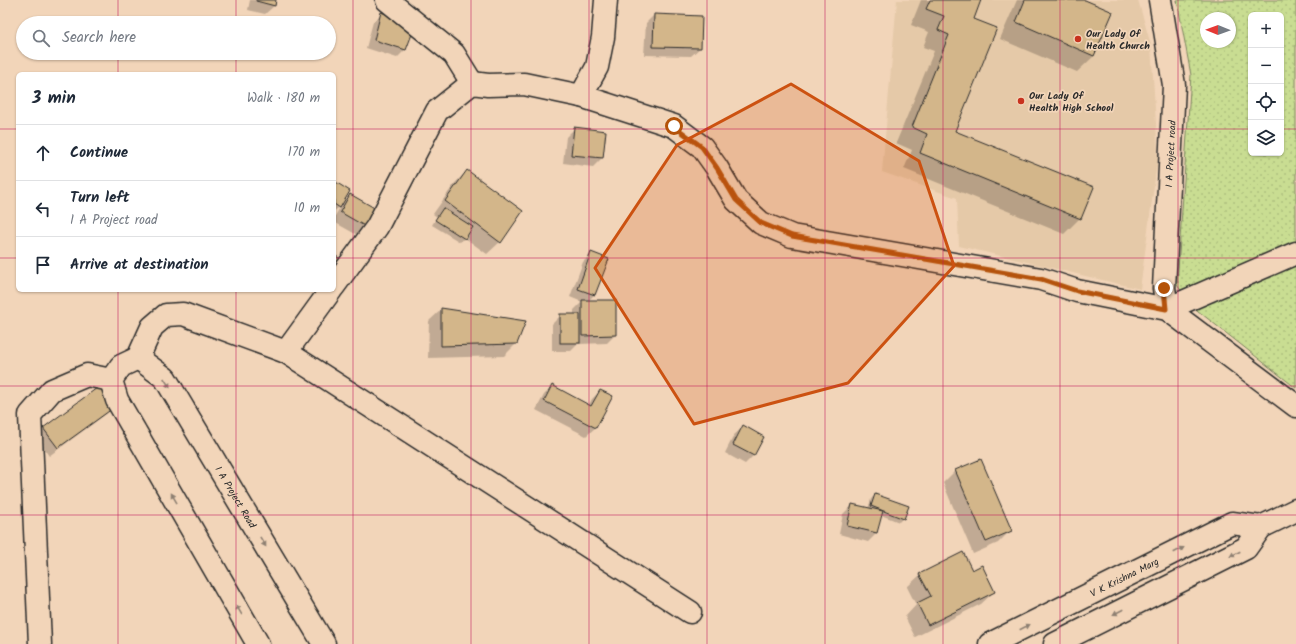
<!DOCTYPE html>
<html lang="en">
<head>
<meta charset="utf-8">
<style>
  :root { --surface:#fff; --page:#f2f2f3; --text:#1f2937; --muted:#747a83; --line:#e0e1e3 }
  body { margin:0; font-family:Kalam,sans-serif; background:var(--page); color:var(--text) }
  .controls { position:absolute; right:12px; top:12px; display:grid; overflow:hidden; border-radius:6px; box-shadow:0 1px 3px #0004 }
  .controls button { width:36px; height:36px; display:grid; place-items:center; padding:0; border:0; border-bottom:1px solid var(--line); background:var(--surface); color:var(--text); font:20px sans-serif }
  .compass { position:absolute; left:1200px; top:12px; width:36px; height:36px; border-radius:50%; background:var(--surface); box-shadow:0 1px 3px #0004; rotate:271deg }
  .stop { position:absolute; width:12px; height:12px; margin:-9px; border:3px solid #b45309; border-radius:50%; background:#fff }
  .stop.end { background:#b45309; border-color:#fff; box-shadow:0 1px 4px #0008 }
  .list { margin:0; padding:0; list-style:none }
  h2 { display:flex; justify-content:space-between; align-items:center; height:52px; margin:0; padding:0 16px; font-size:17px }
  h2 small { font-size:13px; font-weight:400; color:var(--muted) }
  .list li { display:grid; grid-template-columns:26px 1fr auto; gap:12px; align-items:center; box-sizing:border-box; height:56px; padding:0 16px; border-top:1px solid var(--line) }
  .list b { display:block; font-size:15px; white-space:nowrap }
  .list p { margin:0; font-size:13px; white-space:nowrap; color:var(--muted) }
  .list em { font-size:13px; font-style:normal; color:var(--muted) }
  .icon { flex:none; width:22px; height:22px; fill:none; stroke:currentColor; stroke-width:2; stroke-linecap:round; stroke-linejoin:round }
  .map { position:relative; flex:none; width:1296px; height:644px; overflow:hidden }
  .search { position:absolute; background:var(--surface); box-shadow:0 1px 3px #0004; left:16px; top:16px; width:320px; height:44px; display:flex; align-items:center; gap:10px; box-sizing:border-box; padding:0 14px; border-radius:22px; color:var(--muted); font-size:15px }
  .panel { position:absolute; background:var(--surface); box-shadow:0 1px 3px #0004; left:16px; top:72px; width:320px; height:220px; border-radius:6px }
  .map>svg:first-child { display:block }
  .built { fill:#e5c9a8 }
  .grass { fill:url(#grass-dots); stroke:#7a845e; fill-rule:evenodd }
  .shadow { fill:#0003 }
  .building { fill:#d3b68a; stroke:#2b2b2b }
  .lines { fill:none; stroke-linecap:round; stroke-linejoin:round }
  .minor-casing { stroke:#2b2b2b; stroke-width:25 }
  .minor { stroke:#f2d5b9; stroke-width:22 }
  .oneway { fill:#8e8072 }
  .route { stroke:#b45309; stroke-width:5 }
  .marked { fill:#cc5211; fill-opacity:0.2; stroke:#cc5211; stroke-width:3; stroke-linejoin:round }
  .grid { fill:none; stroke:#c2185b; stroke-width:1; stroke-opacity:0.55 }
  .poi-dot { fill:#c8321e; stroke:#f2d5b9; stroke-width:1.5 }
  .labels { text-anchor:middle; stroke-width:3.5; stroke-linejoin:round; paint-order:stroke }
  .poi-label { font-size:10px; font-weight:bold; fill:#2b2b2b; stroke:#f2d5b9; text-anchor:start }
  .street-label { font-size:10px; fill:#2b2b2b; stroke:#f2d5b9 }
</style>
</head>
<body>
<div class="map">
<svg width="1296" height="644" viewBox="0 0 1296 644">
  <defs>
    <pattern id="grass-dots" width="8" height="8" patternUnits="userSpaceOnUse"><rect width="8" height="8" fill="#c9dd92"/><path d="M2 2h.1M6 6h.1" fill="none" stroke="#adbe7e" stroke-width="1.8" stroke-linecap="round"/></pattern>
  </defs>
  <rect width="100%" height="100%" fill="#f2d5b9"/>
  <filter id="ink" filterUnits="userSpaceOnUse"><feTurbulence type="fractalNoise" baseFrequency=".025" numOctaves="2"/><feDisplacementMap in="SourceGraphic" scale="8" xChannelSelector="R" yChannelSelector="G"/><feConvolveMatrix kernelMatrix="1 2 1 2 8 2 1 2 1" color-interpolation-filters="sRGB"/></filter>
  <g filter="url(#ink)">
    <path class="built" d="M897,0h241l13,45 7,111 -18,133 -181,-43 -2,-48 -75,-26z"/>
    <path class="grass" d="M1177,0h119v388l-103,-81 -16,-22 14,-210zM1251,15h30v138h-30zM1206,18h24v24h-24z"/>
    <g class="shadow">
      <path d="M250,0h25l-1,6 -9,8 -17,-4z"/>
      <path d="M921,0h59l-8,19 -18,112 126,87 -16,16 -160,-65 8,-19 -16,-7 38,-92 -11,-4 6,-15 -18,-7z"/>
      <path d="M1017,0h66l29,13 -18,43 -17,16 -77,-33z"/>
      <path d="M382,13l23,37 -8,8 -31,-10 7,-26z"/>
      <path d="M654,15l46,33 -9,8 -47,-1 2,-32z"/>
      <path d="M575,128l30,4 -3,26 -9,9 -30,-4 3,-26z"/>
      <path d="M467,171l33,71 -13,12 -22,-16 -5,4 -28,-17 5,-8 -4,-3 22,-31z"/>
      <path d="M334,182l9,21 7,-8 27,15 -18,26 -25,-14v-4l6,-11 -6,4z"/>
      <path d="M592,253l2,42 -6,6 27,34 -8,8 -29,1 -7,7h-19v-27l9,-9h13v-5l8,-8 -12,-5 13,-35z"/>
      <path d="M442,309l74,35 -12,12 -76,2 1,-37z"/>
      <path d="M552,387l36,19 4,-7 8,-8 11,6 -16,31 -9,8 -50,-26 8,-15z"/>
      <path d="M114,406l-8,8 -57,42 -13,-19 8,-9z"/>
      <path d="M743,427l11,28 -9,9 -20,-11 9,-18z"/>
      <path d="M981,460l29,71 -12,12 -25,11 -30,-71 12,-12z"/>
      <path d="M875,495l28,23 -4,4 -18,-7 -4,18 -9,9 -29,-8 4,-20 9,-9 16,4 3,-10z"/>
      <path d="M972,571l22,21 -13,12 -66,33 -10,-20 11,-12 -9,-18 13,-12z"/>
    </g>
    <g class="building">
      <path d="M256,0h20l-1,6 -19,-5z"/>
      <path d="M930,0h51l-7,19 23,9 -42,103 139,56 -13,32 -161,-66 7,-19 -15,-7 37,-92 -11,-5 6,-14 -18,-7z"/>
      <path d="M1025,0h60l28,12 -19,44 -78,-34z"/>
      <path d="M381,12l34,14 -9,24 -32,-10z"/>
      <path d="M654,14l48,2 -1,32 -48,-1z"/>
      <path d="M574,127l32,4 -3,27 -32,-3z"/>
      <path d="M467,170l56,41 -22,32 -56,-42z"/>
      <path d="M334,181l16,10 -10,17 -6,-4z"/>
      <path d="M350,194l28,16 -10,18 -28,-16z"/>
      <path d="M443,208l30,19 -8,12 -30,-19z"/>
      <path d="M591,252l18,7 -14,36 -17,-6z"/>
      <path d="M334,255l10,6 -10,14z"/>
      <path d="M582,300h34v35l-34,1z"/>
      <path d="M441,308l85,13 -9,23 -76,2z"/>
      <rect x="560" y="314" width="20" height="29"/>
      <path d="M101,385l15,21 -58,42 -15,-20z"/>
      <path d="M552,385l39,21 9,-16 13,6 -17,32 -52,-27z"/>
      <path d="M743,425l21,12 -10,19 -21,-11z"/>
      <path d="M981,459l31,72 -26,11 -31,-72z"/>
      <path d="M875,494l34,12 -5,13 -33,-13z"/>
      <path d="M852,504l31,7 -6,22 -30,-7z"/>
      <path d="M963,552l9,18 10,-5 13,27 -67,33 -11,-22 14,-7 -12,-22z"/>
    </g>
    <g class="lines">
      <g class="minor-casing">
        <g id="minor">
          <path d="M387,0l67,54 18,29"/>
          <path d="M1160,0l14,85 -10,203 3,21 129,-56"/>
          <path d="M581,96l16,-29 6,-30 3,-37"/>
          <path d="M334,286l43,-59 60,-116 35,-28 16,2 36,-1 57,12 93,30 28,21 15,21 19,32 25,23 31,13 249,43 36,12 90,18 129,97"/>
          <path d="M286,352l45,-62"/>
          <path id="s1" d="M138,358l27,20 159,266"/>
          <path d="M40,644l-10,-229 22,-25 35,-15 24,5"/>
          <path d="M258,644l-141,-244 -6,-20 10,-14 17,-8 14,-31 14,-12 17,-1 103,38 404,260"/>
          <path id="s2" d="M990,644l242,-121 29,4"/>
          <path d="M1055,644l191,-96 15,-21 35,-17"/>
        </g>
      </g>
      <use href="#minor" class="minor"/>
    </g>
    <defs><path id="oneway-solid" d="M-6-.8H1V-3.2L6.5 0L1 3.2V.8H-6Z"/></defs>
    <g class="oneway">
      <use href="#oneway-solid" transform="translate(167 383) rotate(57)"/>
      <use href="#oneway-solid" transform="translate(174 498) rotate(-120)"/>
      <use href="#oneway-solid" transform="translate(263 542) rotate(59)"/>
      <use href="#oneway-solid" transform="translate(1179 550) rotate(-27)"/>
      <use href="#oneway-solid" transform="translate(1235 554) rotate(153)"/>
      <use href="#oneway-solid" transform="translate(239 610) rotate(-120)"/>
      <use href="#oneway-solid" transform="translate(1118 612) rotate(153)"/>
      <use href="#oneway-solid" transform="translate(1025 627) rotate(-27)"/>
    </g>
  </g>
  <g class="lines" filter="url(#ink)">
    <path class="route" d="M674,126l28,21 15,21 19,32 25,23 31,13 249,43 36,12 89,18 -2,-21"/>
  </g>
  <path class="marked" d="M791,84l128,77 35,105 -106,117 -154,41 -99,-156 82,-123z"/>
  <path class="grid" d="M118,0v23M236,0v23M353,0v644M471,0v644M589,0v644M707,0v644M825,0v644M943,0v644M1060,0v644M1178,0v644M118,53v21M236,53v21M0,129h18M334,129h917M1281,129h15M0,258h18M334,258h962M118,290v354M236,290v354M0,386h1296M0,515h1296"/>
  <g class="poi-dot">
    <circle cx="1078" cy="39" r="4"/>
    <circle cx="1021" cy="101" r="4"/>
  </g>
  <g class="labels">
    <g class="poi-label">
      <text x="1086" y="37">Our Lady Of<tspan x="1086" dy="12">Health Church</tspan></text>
      <text x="1029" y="99">Our Lady Of<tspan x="1029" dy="12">Health High School</tspan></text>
    </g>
    <g class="street-label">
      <text transform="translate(1170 154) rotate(-87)" y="4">I A Project road</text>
      <text dy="4" stroke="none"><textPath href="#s1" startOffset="172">I A Project Road</textPath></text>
      <text dy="4" stroke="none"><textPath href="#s2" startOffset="150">V K Krishna Marg</textPath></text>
    </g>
  </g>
</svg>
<div class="controls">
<button>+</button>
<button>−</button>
<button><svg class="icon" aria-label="locate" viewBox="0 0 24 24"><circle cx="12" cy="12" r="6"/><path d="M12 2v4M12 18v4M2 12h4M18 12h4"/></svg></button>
<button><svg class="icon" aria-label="layers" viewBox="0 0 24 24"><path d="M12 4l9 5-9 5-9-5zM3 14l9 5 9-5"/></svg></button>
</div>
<svg class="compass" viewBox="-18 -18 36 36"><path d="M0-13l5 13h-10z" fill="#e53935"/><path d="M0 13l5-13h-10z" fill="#747a83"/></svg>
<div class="stop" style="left:674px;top:126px"></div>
<div class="stop end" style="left:1164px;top:288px"></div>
<div class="search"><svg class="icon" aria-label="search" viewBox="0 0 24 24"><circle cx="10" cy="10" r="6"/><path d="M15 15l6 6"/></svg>Search here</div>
<section class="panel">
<h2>3 min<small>Walk · 180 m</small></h2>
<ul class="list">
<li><svg class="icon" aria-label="ahead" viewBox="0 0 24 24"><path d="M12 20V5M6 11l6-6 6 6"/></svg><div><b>Continue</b></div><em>170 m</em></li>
<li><svg class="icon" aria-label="left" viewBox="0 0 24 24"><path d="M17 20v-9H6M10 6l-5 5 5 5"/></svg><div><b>Turn left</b><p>I A Project road</p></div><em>10 m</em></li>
<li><svg class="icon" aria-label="arrive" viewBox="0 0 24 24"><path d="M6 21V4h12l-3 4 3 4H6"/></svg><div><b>Arrive at destination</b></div></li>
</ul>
</section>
</div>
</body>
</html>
